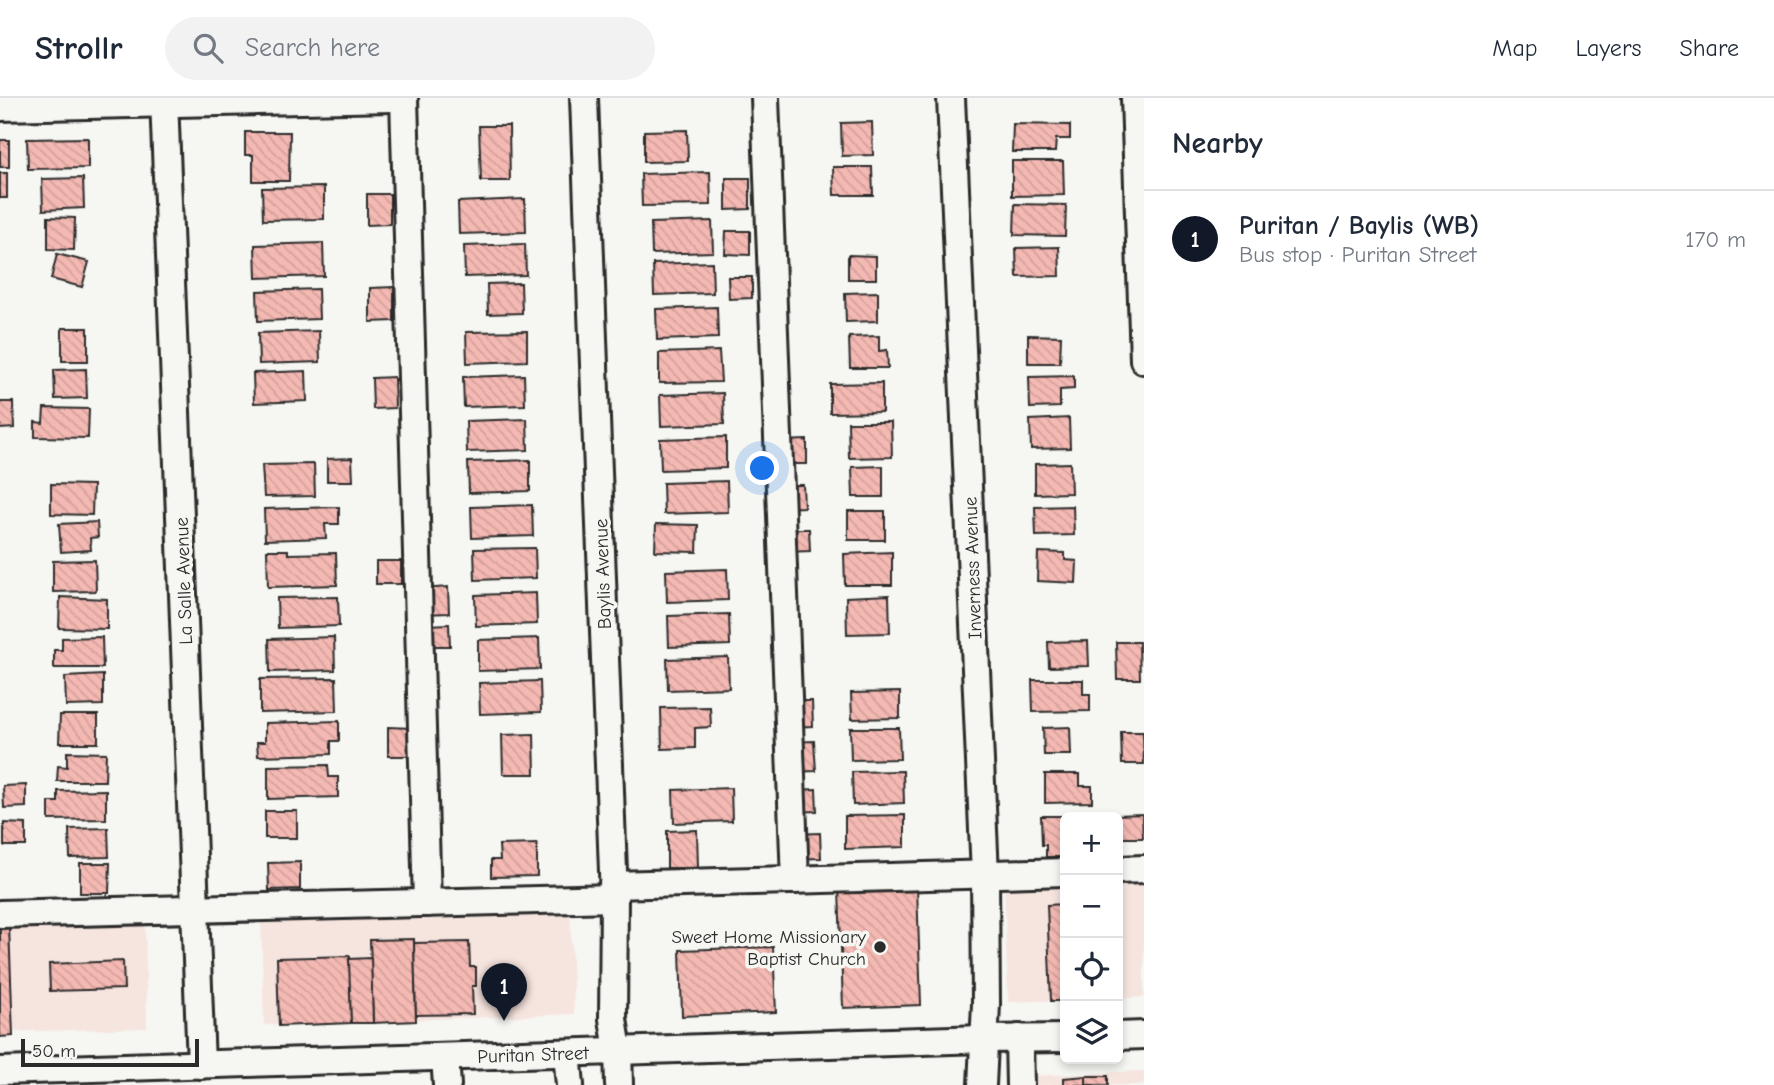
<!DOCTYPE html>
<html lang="en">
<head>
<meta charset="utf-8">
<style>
  :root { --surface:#fff; --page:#f2f2f3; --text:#1f2937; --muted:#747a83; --line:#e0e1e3; --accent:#111827 }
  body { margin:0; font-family:"Comic Neue",sans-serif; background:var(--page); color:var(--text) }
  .controls { position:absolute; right:21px; bottom:21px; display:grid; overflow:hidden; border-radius:10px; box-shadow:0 4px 10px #0003 }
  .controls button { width:63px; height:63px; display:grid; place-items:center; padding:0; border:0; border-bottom:2px solid var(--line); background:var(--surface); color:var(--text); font:35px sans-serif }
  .scale { position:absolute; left:21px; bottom:18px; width:178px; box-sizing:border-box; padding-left:7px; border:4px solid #2b2b2b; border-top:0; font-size:19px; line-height:24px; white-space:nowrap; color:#2b2b2b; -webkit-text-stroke:5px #f6f6f2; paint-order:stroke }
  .you { position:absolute; left:763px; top:371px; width:24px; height:24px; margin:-18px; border:5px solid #fff; border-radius:50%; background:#1a73e8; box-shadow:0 0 0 10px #1a73e833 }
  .badge { display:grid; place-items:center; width:46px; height:46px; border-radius:50%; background:var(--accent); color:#fff; font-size:23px; font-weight:700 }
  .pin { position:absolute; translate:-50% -58px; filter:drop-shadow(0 2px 4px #0008) }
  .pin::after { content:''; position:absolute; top:37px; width:24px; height:21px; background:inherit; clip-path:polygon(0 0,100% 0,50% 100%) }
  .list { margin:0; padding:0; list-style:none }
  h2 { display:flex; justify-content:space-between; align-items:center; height:91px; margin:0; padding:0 28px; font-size:30px }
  h2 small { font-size:23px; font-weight:400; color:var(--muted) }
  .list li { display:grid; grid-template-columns:46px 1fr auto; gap:21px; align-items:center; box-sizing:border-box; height:98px; padding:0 28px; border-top:2px solid var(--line) }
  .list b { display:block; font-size:26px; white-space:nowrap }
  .list p { margin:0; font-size:23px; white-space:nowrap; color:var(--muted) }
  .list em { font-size:23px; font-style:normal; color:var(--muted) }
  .icon { flex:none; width:38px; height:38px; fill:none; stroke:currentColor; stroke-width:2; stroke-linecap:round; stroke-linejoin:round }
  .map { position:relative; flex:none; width:1144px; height:987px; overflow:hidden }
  header { display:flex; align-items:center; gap:42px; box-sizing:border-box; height:98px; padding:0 35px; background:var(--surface); border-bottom:2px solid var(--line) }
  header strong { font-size:33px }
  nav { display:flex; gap:38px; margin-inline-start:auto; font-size:24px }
  .search { width:490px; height:63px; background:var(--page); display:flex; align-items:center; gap:18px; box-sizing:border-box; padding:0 24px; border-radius:38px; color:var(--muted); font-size:26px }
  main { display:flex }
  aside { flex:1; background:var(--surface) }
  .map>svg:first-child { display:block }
  .built { fill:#f6e4df }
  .building { fill:url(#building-back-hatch); stroke:#2b2b2b; stroke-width:2 }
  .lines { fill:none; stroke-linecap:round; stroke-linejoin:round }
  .minor-casing { stroke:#2b2b2b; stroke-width:32 }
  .minor { stroke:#f6f6f2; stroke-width:26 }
  .poi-dot { fill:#2b2b2b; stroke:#f6f6f2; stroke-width:2.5 }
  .labels { text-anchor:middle; stroke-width:7; stroke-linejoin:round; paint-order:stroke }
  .street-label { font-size:19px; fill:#2b2b2b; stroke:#f6f6f2 }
  .poi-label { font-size:19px; fill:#2b2b2b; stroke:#f6f6f2; text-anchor:end }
</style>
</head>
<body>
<header>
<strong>Strollr</strong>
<div class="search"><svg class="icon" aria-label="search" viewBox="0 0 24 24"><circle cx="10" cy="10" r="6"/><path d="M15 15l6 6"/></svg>Search here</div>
<nav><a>Map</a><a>Layers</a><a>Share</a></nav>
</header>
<main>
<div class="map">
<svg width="1144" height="987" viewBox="0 0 1144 987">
  <defs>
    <pattern id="building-back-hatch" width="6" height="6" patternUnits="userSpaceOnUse" patternTransform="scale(1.75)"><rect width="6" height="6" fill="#f5b9b3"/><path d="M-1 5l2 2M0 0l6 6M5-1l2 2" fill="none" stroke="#d29f9a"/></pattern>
  </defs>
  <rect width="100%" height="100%" fill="#f6f6f2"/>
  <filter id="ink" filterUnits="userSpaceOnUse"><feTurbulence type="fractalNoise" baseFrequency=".0143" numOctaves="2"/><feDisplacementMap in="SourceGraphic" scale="14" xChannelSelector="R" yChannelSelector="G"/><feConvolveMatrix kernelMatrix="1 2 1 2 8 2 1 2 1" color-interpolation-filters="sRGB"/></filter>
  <g filter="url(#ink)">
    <g class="built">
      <path d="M1118,781h26v118l-26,1z"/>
      <path d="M1065,783v119l-57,2 -4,-119z"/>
      <path d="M570,809l4,107 -310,11 -3,-107z"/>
      <path d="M145,823l2,107 -147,4v-108z"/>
      <path d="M1144,973v14h-135l-1,-8z"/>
    </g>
    <g class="building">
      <path d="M872,24l1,33 -31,1 -1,-33z"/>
      <path d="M1013,26l57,1v14h-14l-1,13h-43z"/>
      <path d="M479,28h30l1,55h-29z"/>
      <path d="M687,32l1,31 -44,1v-31z"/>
      <path d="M245,34h45l-1,49h-36v-26h-8z"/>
      <path d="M88,40v30l-60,1 -1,-30z"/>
      <rect x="0" y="42" width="9" height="27"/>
      <path d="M1012,63h51l1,34 -52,1z"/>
      <path d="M833,69h39l1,28h-39z"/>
      <path d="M710,74l1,33 -69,1 -1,-32z"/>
      <rect x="0" y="75" width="7" height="25"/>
      <path d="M83,80l1,30 -41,2 -1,-31z"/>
      <path d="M726,80h24v31l-24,1z"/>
      <path d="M324,89v32l-61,1 -1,-32z"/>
      <path d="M367,96h23v30l-23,1z"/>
      <path d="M525,101l1,33 -67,2 -1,-32z"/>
      <path d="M1015,106l51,1 -1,31 -51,-1z"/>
      <path d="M48,119l27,1 -1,32 -26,-1z"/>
      <path d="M712,123l1,31 -61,2 -1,-31z"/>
      <path d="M726,133h24v24l-25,-1z"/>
      <path d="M323,145l1,33 -68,2 -1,-33z"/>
      <path d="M525,146l1,31 -61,2 -1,-31z"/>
      <path d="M1059,149l1,29 -43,1 -1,-29z"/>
      <path d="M57,156l32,8 -7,25 -31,-8z"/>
      <path d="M848,157l28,1v23h-28z"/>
      <path d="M712,164l1,31 -59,2 -1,-31z"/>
      <path d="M728,179h24v21l-23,1z"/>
      <path d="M521,185l1,30 -34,1 -1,-30z"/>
      <path d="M394,189v34l-24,1v-34z"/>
      <path d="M318,191l1,30 -61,2 -1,-30z"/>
      <path d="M878,194v29l-32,1 -1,-29z"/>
      <path d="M717,209l1,31 -61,2 -1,-31z"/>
      <rect x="62" y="230" width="26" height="33"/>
      <path d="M319,233l1,31 -61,2 -1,-31z"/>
      <path d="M527,233v30l-60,2 -1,-31z"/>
      <path d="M1028,237l33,1 -1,27h-32z"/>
      <path d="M879,238v15l8,-1 1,18h-38l-1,-31z"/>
      <path d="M719,253l2,31 -62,1v-30z"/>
      <path d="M86,271l1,29 -32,1 -1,-29z"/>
      <path d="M306,273l1,30 -53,2 -1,-30z"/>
      <path d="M524,277l1,30 -61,2 -1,-30z"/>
      <path d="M1074,278v13l-14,1v17l-30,1 -1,-31z"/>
      <path d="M394,279l1,31 -22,1 -1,-31z"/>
      <path d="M882,285v29l-52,1v-29z"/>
      <path d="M723,295l1,31 -63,2 -1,-31z"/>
      <path d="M0,304h13l1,26 -14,1z"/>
      <path d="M44,310l45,1 -1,29 -53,-1v-15l8,1z"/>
      <path d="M1069,320l1,30 -39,1 -1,-29z"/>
      <path d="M527,321l1,31 -61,2 -1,-31z"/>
      <path d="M848,324h43l1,35 -43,1z"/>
      <path d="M726,339v31l-65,2 -1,-31z"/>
      <path d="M807,342v24h-25l-1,-23z"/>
      <path d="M352,360l1,23h-26v-22z"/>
      <path d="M530,362v31l-61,2 -1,-31z"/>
      <path d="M1070,365l1,30 -36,1v-30z"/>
      <path d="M314,366l1,32 -51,1 -2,-32z"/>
      <path d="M883,368v31h-30l-1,-30z"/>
      <path d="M727,383l1,31 -64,2 -1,-31z"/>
      <path d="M51,386l42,1 -1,30 -41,-1z"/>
      <path d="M783,387h20l1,22 -20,1z"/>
      <path d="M532,407l1,31 -61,2 -1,-31z"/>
      <path d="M1073,408l1,29 -38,1 -1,-29z"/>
      <path d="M339,409v17h-14l1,14 -61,2 -1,-31z"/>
      <rect x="848" y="413" width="37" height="29"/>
      <path d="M97,424l1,15 -8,1 1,12 -30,2 -2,-28z"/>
      <path d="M656,426l42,1 -1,27 -42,-1z"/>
      <path d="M785,431h24l1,22 -25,1z"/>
      <path d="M535,450l1,30 -61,2 -1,-31z"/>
      <path d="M267,452h21v4l48,-1 1,32 -69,2z"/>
      <path d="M892,454v33h-47l-1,-31z"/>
      <path d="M1038,454l27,1v7l12,1 -1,22 -39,-2z"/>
      <path d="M95,462l1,31 -43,1v-31z"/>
      <rect x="376" y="463" width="25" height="23"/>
      <path d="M727,471l1,31 -61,2 -1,-31z"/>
      <path d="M448,489l1,26 -26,1 -1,-25z"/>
      <path d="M536,495l1,31 -61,2 -1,-31z"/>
      <path d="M889,497l1,38 -43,1 -1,-37z"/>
      <path d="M60,499l47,2v30l-48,-1z"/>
      <path d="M338,499l1,29 -61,2 -1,-30z"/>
      <path d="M729,516l1,31 -61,2 -1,-31z"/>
      <path d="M449,526l1,22h-22v-21z"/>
      <path d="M102,539l1,31h-49v-18h8v-12z"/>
      <path d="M334,539l1,33 -65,2 -1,-33z"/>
      <path d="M539,540l1,31 -62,2v-31z"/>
      <path d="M1088,543l1,25 -40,1 -1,-25z"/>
      <path d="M1116,544h23l1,37h-23z"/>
      <path d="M728,559l1,31 -61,2 -1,-31z"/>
      <path d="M103,577v30l-37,1 -1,-29z"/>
      <path d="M336,580l1,33 -77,2v-34z"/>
      <path d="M1032,582h51v14h7v17l-57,1z"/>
      <path d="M540,583l1,31 -61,2 -1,-31z"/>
      <path d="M900,594v26l-48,1 -1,-26z"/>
      <path d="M790,603h22l1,25 -22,1z"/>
      <path d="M710,609l1,20 -16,1v20l-33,1 -1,-41z"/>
      <path d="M60,617h38v28h-39z"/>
      <path d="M339,623v20h-8v13l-73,2 -1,-14h8v-19z"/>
      <path d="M388,629l23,1v28h-23z"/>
      <path d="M1070,629l1,28h-27l-1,-27z"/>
      <path d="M850,630h49l1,31 -49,1z"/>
      <path d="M1121,634h22l1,32h-22z"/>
      <path d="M534,636l1,40h-32l-1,-39z"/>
      <path d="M814,643l2,30 -25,1 -1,-30z"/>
      <path d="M67,654l39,1 -1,28h-48l1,-15 9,1z"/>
      <path d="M328,667l1,12h9v20l-70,2v-33z"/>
      <path d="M903,673l1,32 -51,2 -1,-33z"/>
      <path d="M1045,676h35v12h12v16l-47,1z"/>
      <path d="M26,687v22l-22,1 -1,-22z"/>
      <path d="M731,690l1,33 -58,2 -1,-33z"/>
      <path d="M816,691l1,22 -21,1 -1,-22z"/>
      <path d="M106,692v29l-57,1v-18h9v-11z"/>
      <rect x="265" y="713" width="32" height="27"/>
      <path d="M1142,716l1,24h-25l-1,-23z"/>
      <path d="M905,717v32l-60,2v-33z"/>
      <path d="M1041,718h35v1h-11v40h-19v-12h-4z"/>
      <path d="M4,725l22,1v22h-22z"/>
      <path d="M108,730l1,29 -39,1 -1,-29z"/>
      <path d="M697,732l1,38h-31v-37z"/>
      <path d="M820,735l1,25 -26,1 -1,-25z"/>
      <path d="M537,746v32l-46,1v-17h9l-1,-15z"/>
      <path d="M300,764v27l-31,1 -1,-27z"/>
      <path d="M80,765h30l-1,30h-29z"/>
      <path d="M917,789l4,118 -78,3 -4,-119z"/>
      <path d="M1065,806v97h-14l-4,-96z"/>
      <path d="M0,827h9l4,111 -13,1z"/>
      <path d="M414,841l2,82 -43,2 -3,-83z"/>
      <path d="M469,844l1,25h6v19h-4l1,28 -57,1 -2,-72z"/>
      <path d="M773,849l3,65 -94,4 -2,-66z"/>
      <path d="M350,858l1,67 -72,3 -2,-68z"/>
      <path d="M371,860l2,65h-22l-2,-64z"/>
      <path d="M123,863l1,28 -74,2 -1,-27z"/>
      <path d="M1086,978v9h-22v-7z"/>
      <rect x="1086" y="978" width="22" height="9"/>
    </g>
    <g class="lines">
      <g class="minor-casing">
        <g id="minor">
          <path d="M164,0l37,967"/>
          <path d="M404,0l23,805"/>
          <path d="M584,0l30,800 -1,121 5,31 1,35"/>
          <path d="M765,0l30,782"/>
          <path d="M951,0l34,777 1,129 -4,81"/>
          <path d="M1135,0l9,262"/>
          <path d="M0,9l392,-9"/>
          <path d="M1118,772l26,-1"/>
          <path d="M613,787l452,-13"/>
          <path d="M0,816l614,-16"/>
          <path d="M1118,938l26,-1"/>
          <path d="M1019,940l1,47"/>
          <path d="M567,955l3,32"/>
          <path d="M445,959l2,28"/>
          <path d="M0,973l983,-32 82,-1"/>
        </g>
      </g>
      <use href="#minor" class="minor"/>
    </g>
  </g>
  <circle class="poi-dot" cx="880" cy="849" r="7"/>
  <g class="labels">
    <g class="street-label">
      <text transform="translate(972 470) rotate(-92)" y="7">Inverness Avenue</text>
      <text transform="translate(602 476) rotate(-92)" y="7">Baylis Avenue</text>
      <text transform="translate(183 483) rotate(-92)" y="7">La Salle Avenue</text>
      <text transform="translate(533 956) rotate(-2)" y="7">Puritan Street</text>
    </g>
    <g class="poi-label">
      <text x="866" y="845">Sweet Home Missionary<tspan x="866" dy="22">Baptist Church</tspan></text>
    </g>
  </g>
</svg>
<div class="controls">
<button>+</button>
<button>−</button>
<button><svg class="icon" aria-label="locate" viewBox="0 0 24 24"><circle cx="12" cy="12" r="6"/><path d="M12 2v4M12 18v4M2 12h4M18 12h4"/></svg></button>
<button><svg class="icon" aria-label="layers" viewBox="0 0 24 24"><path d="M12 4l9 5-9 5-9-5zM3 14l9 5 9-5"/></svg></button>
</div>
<div class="scale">50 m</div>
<div class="you"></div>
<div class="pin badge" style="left:504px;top:923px">1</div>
</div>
<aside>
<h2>Nearby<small></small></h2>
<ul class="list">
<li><span class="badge">1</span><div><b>Puritan / Baylis (WB)</b><p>Bus stop · Puritan Street</p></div><em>170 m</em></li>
</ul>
</aside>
</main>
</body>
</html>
